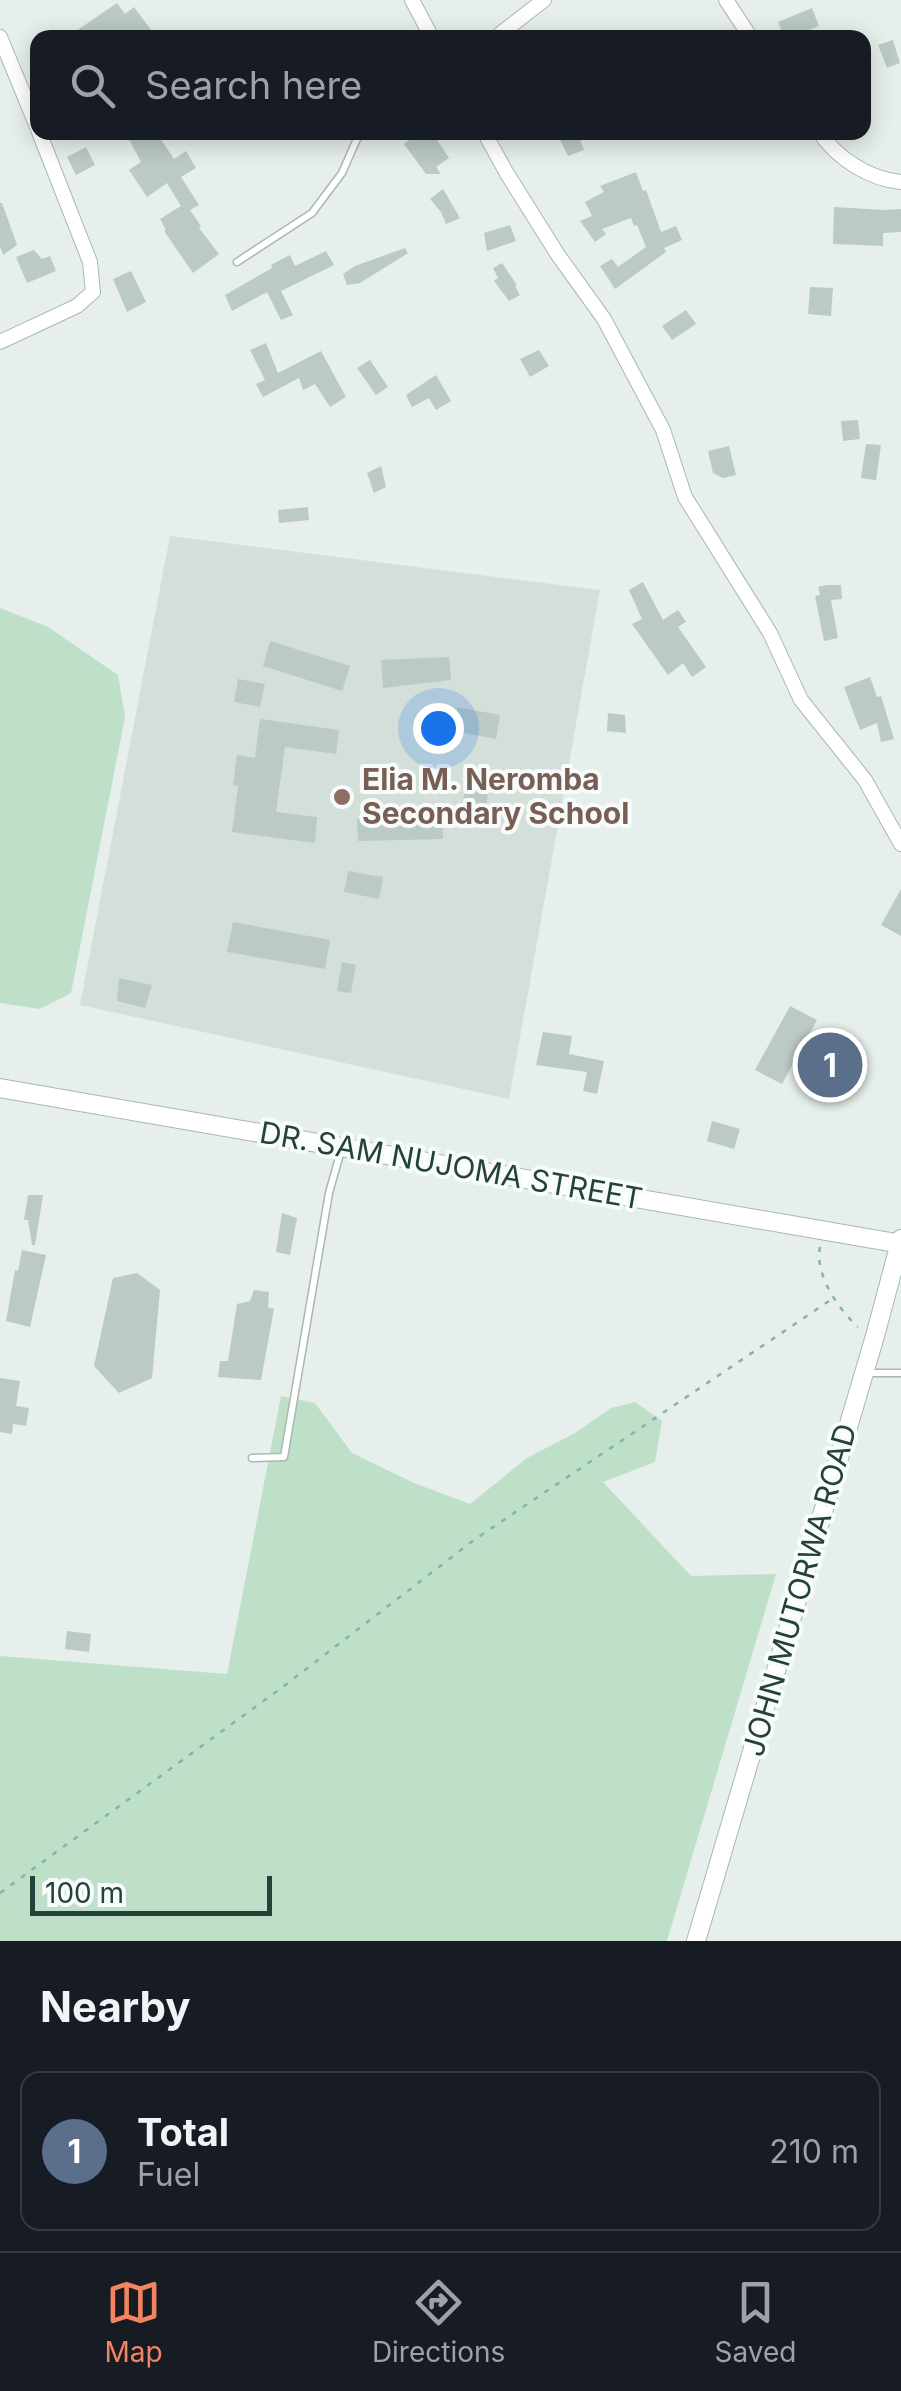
<!DOCTYPE html>
<html lang="en">
<head>
<meta charset="utf-8">
<style>
  :root { --surface:#171b24; --page:#242831; --text:#f1f3f6; --muted:#9ea1a6; --line:#363941; --accent:#f4845f }
  body { margin:0; font-family:Inter,sans-serif; background:var(--page); color:var(--text) }
  .scale { position:absolute; left:30px; bottom:25px; width:242px; box-sizing:border-box; padding-left:10px; border:5px solid #24423a; border-top:0; font-size:28px; line-height:35px; white-space:nowrap; color:#24423a; -webkit-text-stroke:8px #f7fbf9; paint-order:stroke }
  .you { position:absolute; left:438px; top:728px; width:35px; height:35px; margin:-25px; border:8px solid #fff; border-radius:50%; background:#1a73e8; box-shadow:0 0 0 15px #1a73e833 }
  .badge { display:grid; place-items:center; width:65px; height:65px; border-radius:50%; background:var(--accent); color:#fff; font-size:32px; font-weight:700 }
  .pin { position:absolute; translate:-50% -50%; border:5px solid #fff; box-shadow:0 2px 10px #0006 }
  .list { margin:0; padding:0; list-style:none }
  h2 { display:flex; justify-content:space-between; align-items:center; height:130px; margin:0; padding:0 40px; font-size:42px }
  h2 small { font-size:32px; font-weight:400; color:var(--muted) }
  .list li { display:grid; grid-template-columns:65px 1fr auto; gap:30px; align-items:center; box-sizing:border-box; height:160px; margin:0 20px 20px; padding:0 20px; border:2px solid var(--line); border-radius:20px }
  .list b { display:block; font-size:38px; white-space:nowrap }
  .list p { margin:0; font-size:32px; white-space:nowrap; color:var(--muted) }
  .list em { font-size:32px; font-style:normal; color:var(--muted) }
  .icon { flex:none; width:55px; height:55px; fill:none; stroke:currentColor; stroke-width:2; stroke-linecap:round; stroke-linejoin:round }
  .map { position:relative; flex:none; width:901px; height:1941px; overflow:hidden }
  .search { position:absolute; background:var(--surface); box-shadow:0 5px 25px #0003; left:30px; right:30px; top:30px; height:110px; display:flex; align-items:center; gap:25px; box-sizing:border-box; padding:0 35px; border-radius:20px; color:var(--muted); font-size:38px }
  .sheet { height:310px; background:var(--surface) }
  nav { display:flex; justify-content:space-around; align-items:center; box-sizing:border-box; height:140px; border-top:2px solid var(--line); background:var(--surface); font-size:28px; color:var(--muted) }
  nav a { display:grid; justify-items:center; gap:5px }
  nav .on { color:var(--accent) }
  .map>svg:first-child { display:block }
  .built { fill:#d4dfda }
  .green { fill:#bfe0c8 }
  .building { fill:#bbcac4 }
  .lines { fill:none; stroke-linecap:round; stroke-linejoin:round }
  .service-casing { stroke:#a8b8b2; stroke-width:9 }
  .minor-casing { stroke:#a8b8b2; stroke-width:16 }
  .tertiary-casing { stroke:#a8b8b2; stroke-width:20 }
  .path { stroke:#86b3a5; stroke-width:2.5; stroke-dasharray:5 8; stroke-linecap:butt }
  .service { stroke:#fff; stroke-width:6 }
  .minor { stroke:#fff; stroke-width:14 }
  .tertiary { stroke:#fff; stroke-width:18 }
  .education-dot { fill:#8d6e63; stroke:#f7fbf9; stroke-width:4 }
  .labels { text-anchor:middle; stroke-width:8; stroke-linejoin:round; paint-order:stroke }
  .education-label { font-size:30px; font-weight:bold; fill:#785e54; stroke:#f7fbf9; text-anchor:start }
  .street-label { font-size:30px; fill:#24423a; stroke:#f7fbf9 }
</style>
</head>
<body>
<div class="map">
<svg width="901" height="1941" viewBox="0 0 901 1941">
  <rect width="100%" height="100%" fill="#e6efeb"/>
  <path class="built" d="M170,536l430,54 -91,509 -429,-94z"/>
  <g class="green">
    <path d="M0,608l48,19 70,48 7,42 -54,276 -31,16 -40,-6z"/>
    <path d="M281,1396l34,7 37,50 62,30 56,21 57,-46 48,-25 36,-25 24,-6 27,19 -7,41 -52,20 88,94 85,-2 -109,367h-667v-285l227,18z"/>
  </g>
  <g class="building">
    <path d="M117,3l8,11 9,-7 23,31h-91z"/>
    <path d="M812,8l7,18 -29,12h-6l-6,-16z"/>
    <path d="M893,40l7,23 -13,5 -9,-23z"/>
    <path d="M125,132h31l18,27 12,-8 10,17 -15,9 18,28 -9,5 11,16 -2,2 20,26 -26,19 -29,-42 2,-1 -6,-11 21,-13 -14,-23 -20,14 -18,-27 12,-8z"/>
    <path d="M419,132h13l17,26 -13,9 5,7h-15l-22,-30z"/>
    <path d="M556,132h21l7,18 -16,6z"/>
    <path d="M86,147l9,18 -19,10 -9,-18z"/>
    <path d="M636,172l7,19 3,-1 15,42 15,-6 6,14 -18,8 2,4 -51,37 -15,-23 12,-7 6,8 28,-20 -9,-22 -3,1 -3,-8 -29,11 4,5 -11,8 -15,-21 12,-5 -7,-14 19,-10 -4,-6z"/>
    <path d="M443,189l17,29 -14,6 -5,-12 -11,-13z"/>
    <path d="M0,203h2l15,42 -14,10 -3,-9z"/>
    <path d="M834,207l50,3 17,-1v23l-18,1v13l-50,-2z"/>
    <path d="M510,225l6,16 -29,10 -3,-18z"/>
    <path d="M405,248l3,5 -48,30 -13,2 -4,-11 12,-8z"/>
    <path d="M34,250l8,9 8,-3 6,15 -29,12 -11,-26z"/>
    <path d="M326,251l8,14 -53,26 12,24 -12,5 -14,-28 -35,19 -7,-16 47,-27 -1,-3 19,-10 5,11z"/>
    <path d="M502,263l15,22 -2,1 5,9 -11,6 -15,-20 4,-3 -5,-10z"/>
    <path d="M131,271l15,31 -19,10 -14,-33z"/>
    <path d="M810,287l23,1 -2,28 -23,-2z"/>
    <path d="M686,310l10,14 -24,16 -10,-14z"/>
    <path d="M266,343l12,30 43,-22 25,46 -16,10 -15,-23 -12,6 -4,-12 -36,19 -7,-13 9,-4 -15,-30z"/>
    <path d="M539,350l10,16 -19,11 -10,-18z"/>
    <path d="M370,360l18,27 -12,8 -19,-27z"/>
    <path d="M436,375l15,26 -15,9 -7,-12 -17,9 -6,-12z"/>
    <path d="M858,420l2,19 -17,2 -2,-20z"/>
    <path d="M866,444l15,1 -5,35 -15,-2z"/>
    <path d="M729,446l7,29 -13,3 -10,-5 -5,-22z"/>
    <path d="M381,466l5,21 -12,6 -7,-20z"/>
    <path d="M308,507l1,13 -30,3 -1,-13z"/>
    <path d="M643,582l20,38 15,-10 8,12 -8,5 28,40 -14,10 -9,-14 -15,12 -36,-51 10,-5 -13,-29z"/>
    <path d="M827,585h14l1,14 -11,1 7,38 -14,3 -9,-45 5,-1 -2,-8z"/>
    <path d="M270,641l80,25 -8,25 -79,-25z"/>
    <path d="M449,657l2,23 -68,8 -2,-28z"/>
    <path d="M870,677l7,20 4,-1 13,43 -13,3 -4,-19 -17,7 -16,-43z"/>
    <path d="M238,679l27,5 -5,23 -26,-5z"/>
    <path d="M457,707l43,8 -4,24 -42,-8z"/>
    <path d="M608,713l17,2 1,18 -19,-2z"/>
    <path d="M260,719l79,11 -3,24 -51,-7 -9,65 41,5 -2,26 -83,-11 6,-46 -5,-1 4,-30 18,3z"/>
    <path d="M466,788l22,7 -4,22 -24,-3z"/>
    <path d="M442,818l1,21 -85,2 -1,-22z"/>
    <path d="M348,871l35,6 -4,22 -35,-7z"/>
    <path d="M901,889v47l-20,-11z"/>
    <path d="M233,922l97,18 -5,29 -98,-17z"/>
    <path d="M342,962l14,3 -5,28 -14,-2z"/>
    <path d="M119,978l33,7 -7,23 -28,-7z"/>
    <path d="M790,1006l27,14 -35,64 -27,-14z"/>
    <path d="M543,1032l29,4 -3,18 35,7 -7,33 -14,-3 4,-19 -51,-7z"/>
    <path d="M834,1043l20,11 -25,44 -20,-11z"/>
    <path d="M712,1121l28,8 -6,20 -27,-8z"/>
    <path d="M28,1195h15l-8,50h-3l-4,-25h-4z"/>
    <path d="M282,1213l15,5 -7,37 -14,-3z"/>
    <path d="M22,1250l24,5 -16,72 -24,-6 9,-51 3,1z"/>
    <path d="M137,1273l23,17 -8,88 -33,15 -25,-27 19,-88z"/>
    <path d="M254,1290l15,2 -1,15 6,2 -13,71 -43,-3 2,-16h8l9,-57 13,-3z"/>
    <path d="M0,1378l20,3 -4,25 13,2 -3,18 -13,-2 -1,10 -12,-2z"/>
    <path d="M67,1631l24,3 -2,18 -24,-3z"/>
  </g>
  <g class="lines">
    <g class="service-casing">
      <g id="service">
        <path d="M237,262l75,-49 30,-40 18,-41"/>
        <path d="M865,1373h36"/>
        <path d="M252,1458l32,-1 45,-264 13,-46"/>
      </g>
    </g>
    <g class="minor-casing">
      <g id="minor">
        <path d="M412,0l20,38"/>
        <path d="M726,0l25,38"/>
        <path d="M0,37l38,92"/>
        <path d="M495,38l49,-38"/>
        <path d="M484,132l22,40 52,83 46,64 59,111 22,67 85,136 31,67 64,80 36,64"/>
        <path d="M819,132c19,27 50,47 82,50"/>
        <path d="M0,342l77,-36 16,-14 -3,-30 -51,-130"/>
      </g>
    </g>
    <g class="tertiary-casing">
      <g id="tertiary">
        <path d="M0,1088l901,156"/>
        <path d="M696,1941l179,-605 26,-97"/>
      </g>
    </g>
    <g class="path">
      <path d="M820,1247c-6,27 19,63 38,80"/>
      <path d="M0,1893l284,-207 190,-146 361,-243"/>
    </g>
    <use href="#service" class="service"/>
    <use href="#minor" class="minor"/>
    <use href="#tertiary" class="tertiary"/>
  </g>
  <circle class="education-dot" cx="342" cy="797" r="10"/>
  <g class="labels">
    <g class="education-label">
      <text x="362" y="790">Elia M. Neromba<tspan x="362" dy="34">Secondary School</tspan></text>
    </g>
    <g class="street-label">
      <text transform="translate(451 1166) rotate(10)" y="10">DR. SAM NUJOMA STREET</text>
      <text transform="translate(800 1590) rotate(-74)" y="10">JOHN MUTORWA ROAD</text>
    </g>
  </g>
</svg>
<div class="scale">100 m</div>
<div class="you"></div>
<div class="pin badge" style="left:830px;top:1065px;background:#5c6f8a">1</div>
<div class="search"><svg class="icon" aria-label="search" viewBox="0 0 24 24"><circle cx="10" cy="10" r="6"/><path d="M15 15l6 6"/></svg>Search here</div>
</div>
<section class="sheet">
<h2>Nearby<small></small></h2>
<ul class="list">
<li><span class="badge" style="background:#5c6f8a">1</span><div><b>Total</b><p>Fuel</p></div><em>210 m</em></li>
</ul>
</section>
<nav>
<a class="on"><svg class="icon" aria-label="map" viewBox="0 0 24 24"><path d="M3 6l6-2 6 2 6-2v14l-6 2-6-2-6 2zM9 4v14M15 6v14"/></svg>Map</a>
<a><svg class="icon" aria-label="directions" viewBox="0 0 24 24"><path d="M12 3l9 9-9 9-9-9zM9 14v-3h6M13 9l2 2-2 2"/></svg>Directions</a>
<a><svg class="icon" aria-label="saved" viewBox="0 0 24 24"><path d="M7 4h10v16l-5-4-5 4z"/></svg>Saved</a>
</nav>
</body>
</html>
